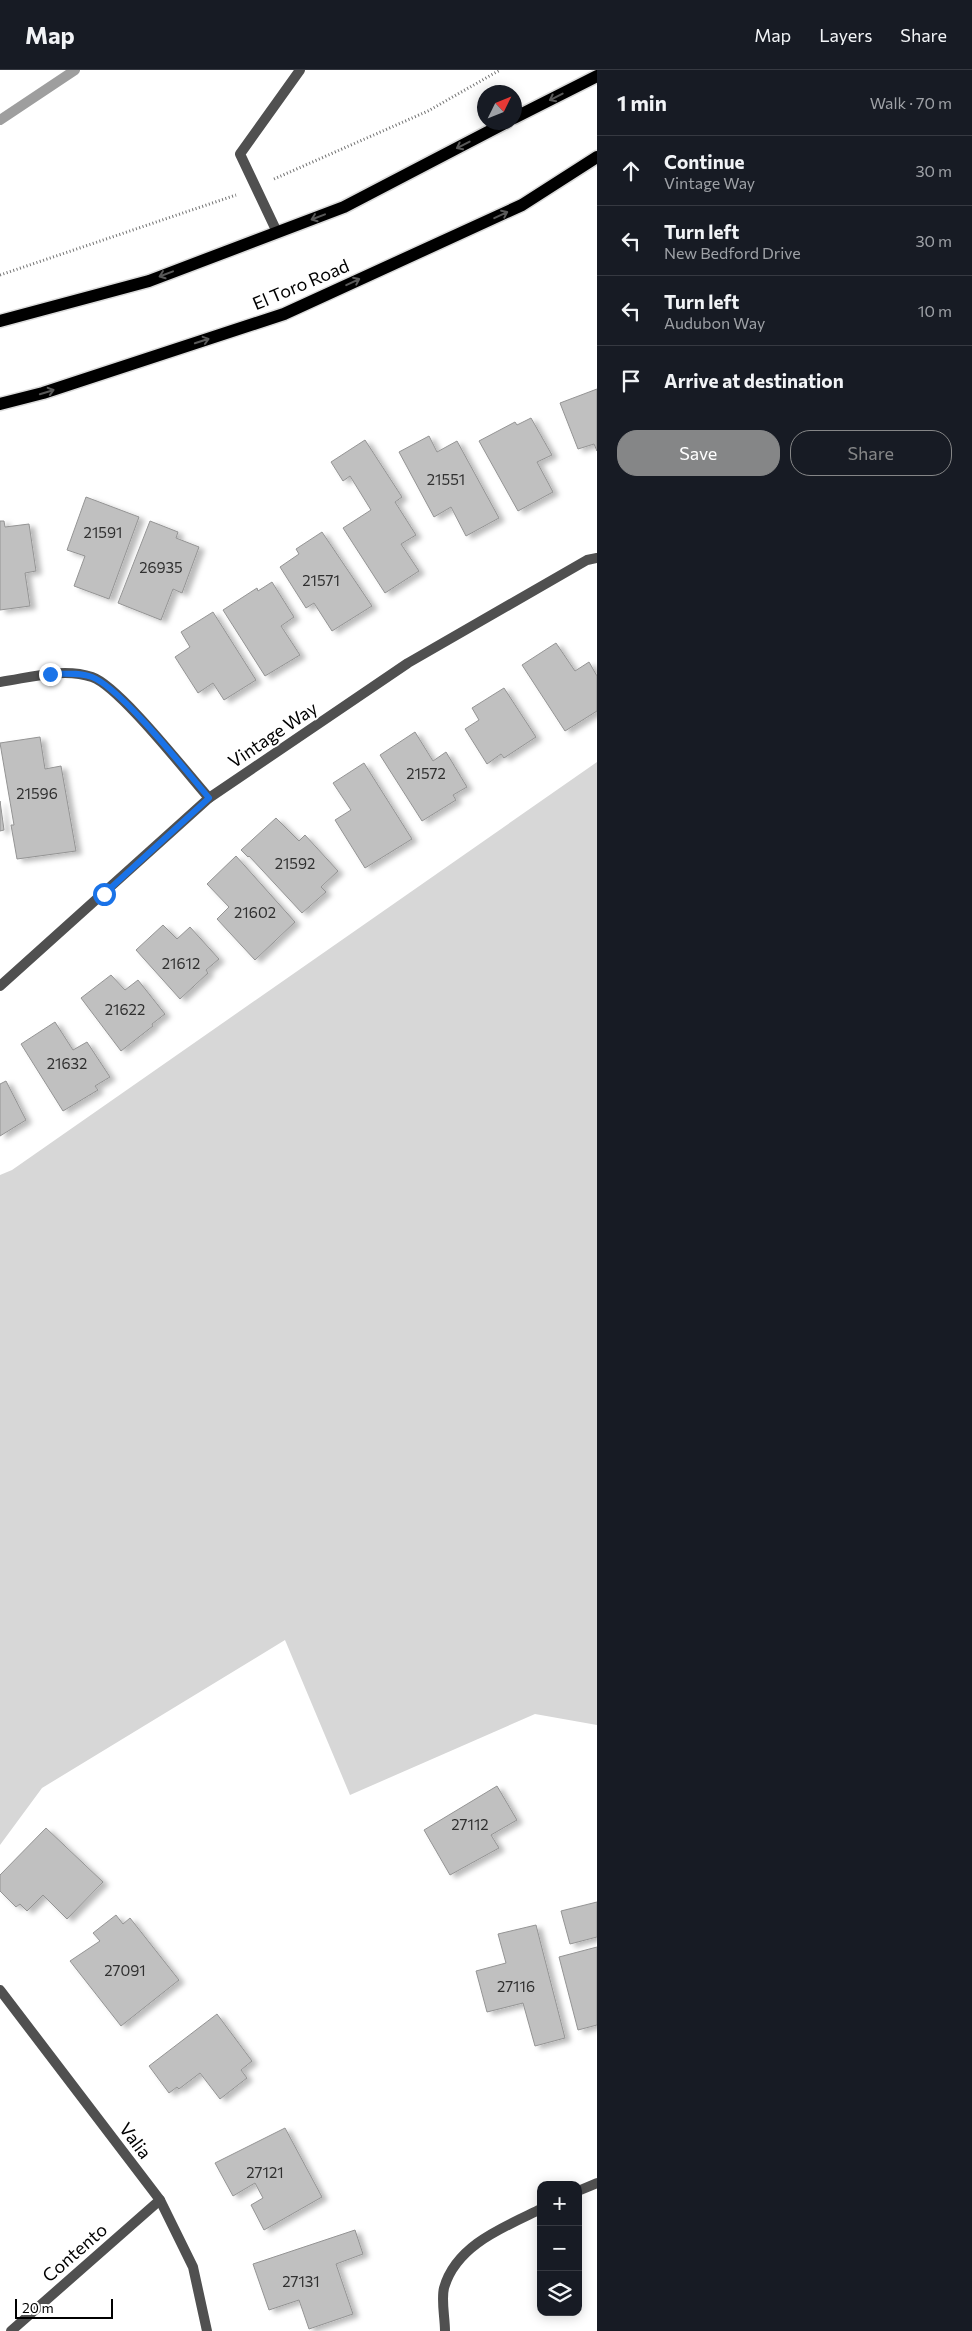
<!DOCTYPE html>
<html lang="en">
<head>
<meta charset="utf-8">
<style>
  :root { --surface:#171b24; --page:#242831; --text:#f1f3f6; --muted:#9ea1a6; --line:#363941; --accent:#858687 }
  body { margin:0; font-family:Commissioner,sans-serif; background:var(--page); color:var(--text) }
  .controls { position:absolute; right:15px; bottom:15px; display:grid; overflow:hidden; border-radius:10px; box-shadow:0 2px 12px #0003 }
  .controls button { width:45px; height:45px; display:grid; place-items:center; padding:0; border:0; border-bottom:1px solid var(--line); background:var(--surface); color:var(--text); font:25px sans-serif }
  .compass { position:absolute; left:477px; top:15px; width:45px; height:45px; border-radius:50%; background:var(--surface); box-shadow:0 2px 12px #0003; rotate:47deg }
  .scale { position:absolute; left:15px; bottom:12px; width:98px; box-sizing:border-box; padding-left:5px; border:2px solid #000; border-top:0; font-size:14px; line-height:18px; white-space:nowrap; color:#000; -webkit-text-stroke:4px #fff; paint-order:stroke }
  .stop { position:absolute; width:15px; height:15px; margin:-11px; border:4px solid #1a73e8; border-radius:50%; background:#fff }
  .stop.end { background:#1a73e8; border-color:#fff; box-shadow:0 1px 5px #0008 }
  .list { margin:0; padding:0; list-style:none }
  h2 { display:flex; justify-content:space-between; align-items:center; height:65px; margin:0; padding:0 20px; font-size:21px }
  h2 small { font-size:16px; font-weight:400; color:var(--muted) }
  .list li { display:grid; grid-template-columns:32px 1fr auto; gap:15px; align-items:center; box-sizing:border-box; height:70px; padding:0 20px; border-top:1px solid var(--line) }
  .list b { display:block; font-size:19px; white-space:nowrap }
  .list p { margin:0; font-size:16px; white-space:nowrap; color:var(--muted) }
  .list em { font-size:16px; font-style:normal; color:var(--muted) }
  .actions { display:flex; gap:10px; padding:15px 20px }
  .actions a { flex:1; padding:11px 0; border:1px solid var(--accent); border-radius:20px; text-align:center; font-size:18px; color:var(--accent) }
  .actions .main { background:var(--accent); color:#fff }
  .icon { flex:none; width:28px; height:28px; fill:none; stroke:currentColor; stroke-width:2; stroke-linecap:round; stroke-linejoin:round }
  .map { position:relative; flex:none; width:597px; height:2261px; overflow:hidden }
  header { display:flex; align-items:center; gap:30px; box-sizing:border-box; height:70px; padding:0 25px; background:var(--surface); border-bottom:1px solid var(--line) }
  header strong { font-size:24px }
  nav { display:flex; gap:28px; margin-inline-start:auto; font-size:18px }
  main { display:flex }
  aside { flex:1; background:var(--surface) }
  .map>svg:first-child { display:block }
  .green { fill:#d7d7d7 }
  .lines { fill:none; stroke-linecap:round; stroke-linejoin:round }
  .stream { stroke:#9e9e9e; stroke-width:10 }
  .building { fill:#c0c0c0; stroke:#949494; filter:url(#shadow) }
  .primary-casing { stroke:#dbdbdb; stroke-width:15 }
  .path { stroke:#727272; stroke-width:3; stroke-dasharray:1 2.5; stroke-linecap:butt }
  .lane { stroke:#505050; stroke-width:10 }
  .street { stroke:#505050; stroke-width:10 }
  .primary { stroke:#000; stroke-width:12 }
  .oneway { stroke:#595959 }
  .route { stroke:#1a73e8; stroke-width:6 }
  .labels { text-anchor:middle; stroke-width:4; stroke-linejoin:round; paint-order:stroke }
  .number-label { font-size:15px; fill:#303030 }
  .street-label { font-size:18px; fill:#000; stroke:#fff }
</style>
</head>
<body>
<header>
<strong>Map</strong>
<nav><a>Map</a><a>Layers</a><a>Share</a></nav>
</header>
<main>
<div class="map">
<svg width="597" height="2261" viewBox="0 0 597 2261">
  <defs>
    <filter id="shadow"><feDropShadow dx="5.5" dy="3" stdDeviation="2.5" flood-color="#0004"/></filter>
  </defs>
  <rect width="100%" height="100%" fill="#fff"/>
  <path class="green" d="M597,692v963l-62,-11 -185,81 -65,-155 -243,148 -42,57v-670l12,-5z"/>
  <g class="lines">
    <path class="stream" d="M0,50l75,-50"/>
  </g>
  <g class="building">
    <path d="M597,319v62l-3,-7 -16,5 -18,-46z"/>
    <path d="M531,348l21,37 -15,7 16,30 -35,19 -39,-70 36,-19 2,3z"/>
    <path d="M429,366l8,16 20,-11 42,77 -33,18 -15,-29 -17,10 -35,-65z"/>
    <path d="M365,370l37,57 -7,5 21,33 -15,9 18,27 -34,22 -42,-65 28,-18 -21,-34 -7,5 -12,-19z"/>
    <path d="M86,427l53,20 -30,82 -35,-13 11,-30 -18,-6z"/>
    <path d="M0,451h4l1,6 24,-3 7,47 -11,2 5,33 -30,4z"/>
    <path d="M150,451l28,11 -2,6 23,9 -17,46 -9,-4 -12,31 -43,-17z"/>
    <path d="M322,462l50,74 -40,25 -18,-28 -8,5 -26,-41 19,-13 -3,-5z"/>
    <path d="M272,512l22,35 -13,9 19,29 -35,21 -42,-66 34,-22 1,3z"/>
    <path d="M213,542l43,68 -32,20 -11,-17 -15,10 -23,-36 15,-10 -9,-15z"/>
    <path d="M556,573l19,28 14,-9 8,14v35l-32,20 -43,-66z"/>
    <path d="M504,618l32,49 -32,21 -3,-4 -14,10 -22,-35 14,-9 -7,-12z"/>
    <path d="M415,662l18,29 13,-9 21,35 -14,8 3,5 -34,21 -42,-66z"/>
    <path d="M40,667l5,32 16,-3 15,85 -59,8 -6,-34h3l-14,-82z"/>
    <path d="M364,693l48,76 -47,29 -30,-48 16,-10 -18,-27z"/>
    <path d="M0,731l4,29 -4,1z"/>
    <path d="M276,748l23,23 6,-6 33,36 -17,16 5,5 -24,21 -53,-57 -1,1 -7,-7z"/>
    <path d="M236,786l59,66 -40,38 -38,-41 12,-12 -22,-23z"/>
    <path d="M163,855l14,14 13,-12 29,32 -13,11 2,3 -28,26 -44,-49z"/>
    <path d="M111,905l14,15 13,-10 27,34 -13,10 1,2 -32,25 -40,-53z"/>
    <path d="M55,952l18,28 14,-8 23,35 -15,9 3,4 -35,21 -42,-67z"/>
    <path d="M6,1011l20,39 -26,16v-52z"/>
    <path d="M497,1716l20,34 -26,15 8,13 -49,27 -26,-45z"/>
    <path d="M46,1758l57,54 -36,37 -24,-24 -16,16 -7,-7 -4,3 -16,-16v-16z"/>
    <path d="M597,1832v35l-27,7 -9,-33z"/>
    <path d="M116,1845l7,9 7,-6 49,62 -58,46 -51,-65 30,-20 -7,-8z"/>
    <path d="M536,1855l29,113 -30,8 -12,-43 -36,9 -11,-41 30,-8 -8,-29z"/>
    <path d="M597,1877v78l-19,5 -19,-73z"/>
    <path d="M217,1944l35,47 -11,9 6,8 -27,21 -20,-26 -21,16 -2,-2 -8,6 -20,-27z"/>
    <path d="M285,2058l37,69 -58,33 -13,-25 12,-7 -8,-15 -22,13 -18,-33z"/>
    <path d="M355,2160l8,24 -27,10 17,50 -44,15 -10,-29 -30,10 -16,-46z"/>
  </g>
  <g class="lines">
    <g class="primary-casing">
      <g id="primary">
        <path d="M514,48l83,-42"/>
        <path d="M0,251l149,-40 195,-74 163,-85"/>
        <path d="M0,334l43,-11 241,-79 238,-109 75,-48"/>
      </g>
    </g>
    <g class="path">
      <path d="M274,109l154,-68 72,-41"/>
      <path d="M0,205l236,-80"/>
    </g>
    <path class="lane" d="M277,162l-37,-78 60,-84"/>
    <g class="street">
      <path d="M0,612c29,-4 63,-15 92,-5 27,9 94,95 117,121"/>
      <path d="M0,916l209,-188 199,-135 179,-103 10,-2"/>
      <path d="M0,1920l160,210 33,67 14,64"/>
      <path d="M578,2121l19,-8"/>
      <path d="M11,2261l149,-131"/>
      <path d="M445,2261c0,-13 -4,-31 -1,-43 12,-43 60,-61 97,-79"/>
    </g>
    <use href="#primary" class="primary"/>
  </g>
  <defs><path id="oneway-shaft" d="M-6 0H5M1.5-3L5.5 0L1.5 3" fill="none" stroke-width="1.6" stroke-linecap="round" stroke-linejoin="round" transform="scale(1.25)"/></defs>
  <g class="oneway">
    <use href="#oneway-shaft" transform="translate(556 27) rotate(153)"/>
    <use href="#oneway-shaft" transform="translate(463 75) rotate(153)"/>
    <use href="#oneway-shaft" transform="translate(501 145) rotate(-25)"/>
    <use href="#oneway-shaft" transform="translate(318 147) rotate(159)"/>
    <use href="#oneway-shaft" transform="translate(166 204) rotate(159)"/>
    <use href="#oneway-shaft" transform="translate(353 212) rotate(-25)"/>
    <use href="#oneway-shaft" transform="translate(202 271) rotate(-18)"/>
    <use href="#oneway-shaft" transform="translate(47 322) rotate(-17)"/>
  </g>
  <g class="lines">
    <path class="route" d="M50,604c13,0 29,-2 42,3 29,11 94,94 117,121l-105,96"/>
  </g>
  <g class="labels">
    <g class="number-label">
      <text x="446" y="415">21551</text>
      <text x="103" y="468">21591</text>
      <text x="161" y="503">26935</text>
      <text x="321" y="516">21571</text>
      <text x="426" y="709">21572</text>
      <text x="37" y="729">21596</text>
      <text x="295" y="799">21592</text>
      <text x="255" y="848">21602</text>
      <text x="181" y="899">21612</text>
      <text x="125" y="945">21622</text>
      <text x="67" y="999">21632</text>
      <text x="470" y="1760">27112</text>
      <text x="125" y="1906">27091</text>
      <text x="516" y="1922">27116</text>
      <text x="265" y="2108">27121</text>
      <text x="301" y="2217">27131</text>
    </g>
    <g class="street-label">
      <text transform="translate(301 215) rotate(-23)" y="6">El Toro Road</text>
      <text transform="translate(273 665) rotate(-34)" y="6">Vintage Way</text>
      <text transform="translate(135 2071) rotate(53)" y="6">Valia</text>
      <text transform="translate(75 2183) rotate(-41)" y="6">Contento</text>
    </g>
  </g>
</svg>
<div class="controls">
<button>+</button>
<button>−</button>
<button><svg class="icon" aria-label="layers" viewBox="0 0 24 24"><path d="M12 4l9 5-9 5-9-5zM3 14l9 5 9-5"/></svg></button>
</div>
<svg class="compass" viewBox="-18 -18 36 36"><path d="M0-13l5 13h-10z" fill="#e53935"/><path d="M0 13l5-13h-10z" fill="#9ea1a6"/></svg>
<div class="scale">20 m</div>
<div class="stop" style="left:104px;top:824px"></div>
<div class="stop end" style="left:50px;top:604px"></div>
</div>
<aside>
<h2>1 min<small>Walk · 70 m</small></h2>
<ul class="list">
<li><svg class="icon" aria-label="ahead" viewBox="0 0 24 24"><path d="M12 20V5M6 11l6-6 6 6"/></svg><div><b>Continue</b><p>Vintage Way</p></div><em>30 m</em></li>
<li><svg class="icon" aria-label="left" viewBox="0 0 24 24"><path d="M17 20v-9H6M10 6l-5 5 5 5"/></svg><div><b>Turn left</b><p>New Bedford Drive</p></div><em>30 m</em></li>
<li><svg class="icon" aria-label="left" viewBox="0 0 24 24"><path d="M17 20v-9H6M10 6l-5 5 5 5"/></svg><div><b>Turn left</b><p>Audubon Way</p></div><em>10 m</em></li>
<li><svg class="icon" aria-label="arrive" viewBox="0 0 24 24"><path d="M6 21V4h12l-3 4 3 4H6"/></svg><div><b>Arrive at destination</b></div></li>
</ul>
<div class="actions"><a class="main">Save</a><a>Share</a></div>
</aside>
</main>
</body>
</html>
